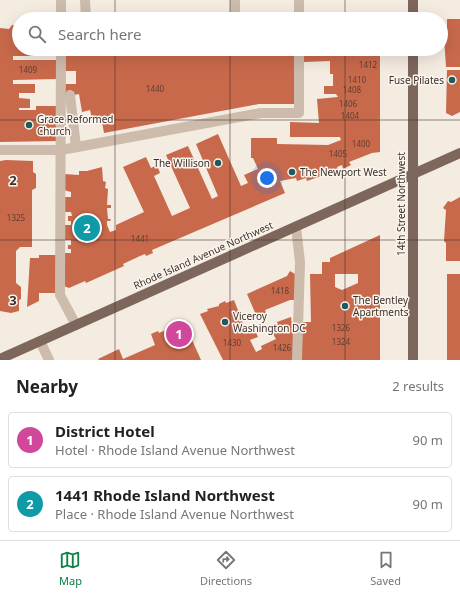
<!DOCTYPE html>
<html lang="en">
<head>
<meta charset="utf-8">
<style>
  :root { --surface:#fff; --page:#f2f2f2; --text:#222; --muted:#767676; --line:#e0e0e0; --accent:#0b8043 }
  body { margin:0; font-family:"Noto Sans",sans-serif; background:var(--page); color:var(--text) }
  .you { position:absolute; left:267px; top:178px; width:14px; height:14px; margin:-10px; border:3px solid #fff; border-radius:50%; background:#1a73e8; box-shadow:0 0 0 6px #1a73e833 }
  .badge { display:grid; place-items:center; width:26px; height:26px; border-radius:50%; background:var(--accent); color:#fff; font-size:13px; font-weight:700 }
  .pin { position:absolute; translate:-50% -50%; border:2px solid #fff; box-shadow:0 1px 4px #0006 }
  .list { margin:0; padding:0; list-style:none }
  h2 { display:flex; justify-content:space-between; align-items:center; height:52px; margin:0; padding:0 16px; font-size:17px }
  h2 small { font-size:13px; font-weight:400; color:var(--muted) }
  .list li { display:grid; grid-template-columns:26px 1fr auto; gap:12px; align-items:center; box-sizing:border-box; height:56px; margin:0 8px 8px; padding:0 8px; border:1px solid var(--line); border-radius:4px }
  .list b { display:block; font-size:15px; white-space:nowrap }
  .list p { margin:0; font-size:13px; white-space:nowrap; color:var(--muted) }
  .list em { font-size:13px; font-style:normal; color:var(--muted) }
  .icon { flex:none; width:22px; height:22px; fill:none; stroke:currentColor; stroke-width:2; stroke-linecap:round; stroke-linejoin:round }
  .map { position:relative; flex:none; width:460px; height:360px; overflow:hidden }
  .search { position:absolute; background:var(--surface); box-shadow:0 4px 16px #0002; left:12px; right:12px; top:12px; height:44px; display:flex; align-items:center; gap:10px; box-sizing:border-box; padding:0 14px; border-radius:22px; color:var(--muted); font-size:15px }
  .sheet { height:180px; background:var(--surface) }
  nav { display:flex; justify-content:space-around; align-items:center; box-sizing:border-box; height:56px; border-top:1px solid var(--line); background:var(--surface); font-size:11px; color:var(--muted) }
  nav a { display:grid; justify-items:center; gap:2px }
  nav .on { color:var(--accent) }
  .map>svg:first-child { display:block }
  .building { fill:#c8694b; fill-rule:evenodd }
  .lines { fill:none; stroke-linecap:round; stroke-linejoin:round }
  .minor { stroke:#cdbbac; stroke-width:10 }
  .major { stroke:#7d675c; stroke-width:10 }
  .grid { fill:none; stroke:#3b302b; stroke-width:1; stroke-opacity:0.55 }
  .poi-dot { fill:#1f5a5e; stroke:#fbf5ee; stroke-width:1.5 }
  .labels { text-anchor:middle; stroke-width:3; stroke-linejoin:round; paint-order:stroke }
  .number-label { font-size:8px; fill:#5e3e33 }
  .poi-label { font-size:10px; fill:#3b302b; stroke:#fbf5ee; text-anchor:start }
  .street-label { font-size:10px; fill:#3b302b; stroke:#fbf5ee }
  .grid-label { font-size:13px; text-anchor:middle; font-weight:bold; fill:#3b302b; stroke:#fbf5ee; stroke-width:3; stroke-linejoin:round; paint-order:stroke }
</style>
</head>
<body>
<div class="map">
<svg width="460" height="360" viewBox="0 0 460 360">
  <rect width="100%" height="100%" fill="#f4ebe1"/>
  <g class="building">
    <path d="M447,19h13v48h-14l-2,-30h3z"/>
    <path d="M12,25h7v24h39v7h-45v4h44v19l-44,1v4h22v9h-16v5l11,1v9h-11v2h17v-4h22v35l-58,1v-114l9,1z"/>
    <path d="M64,49h231v55h-36l-155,29 -2,-11 -9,1 -3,-13 -8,2 -3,-18 -15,3v-13h12v-13h-12z"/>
    <path d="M304,49h76v103l-8,1 -23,9 2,3 -8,4 -1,-4 -5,2 1,3 -31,11 -1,-3 -9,3 -1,-3 -16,3 5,12 -133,57 1,3 -7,3 -1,-2 -5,2 -17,8 1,2 -38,17 -1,-2 -16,7 -5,-2 -1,-26h2v-7h6v-4h-3v-4h3v-5h-6v-15h6v-4h-3v-5h4l-1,-4h-6v-15h6v-5l-7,-2v-16l15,1v-4h8l15,-4 1,14 3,1 -1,6 3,1 -1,16h4v3h-4l1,11h3l-1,2h-3v4l3,7 6,-2v-5l28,-13 -21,-45 23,-10 5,11 6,-3 3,8 -6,3 18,40 18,-8 -24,-53 22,-9 24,53 6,-3 -22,-52 22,-10 23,52 7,-3 -4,-8 14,-6 -5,-11h-2v-20h26v6l51,1 13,-5 -1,-3h-50v-15l29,1 -2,-24 21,-2 -2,-3h-12v-8h9v-12h-3v-13l-26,1z"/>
    <path d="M447,70h13v42l-8,4 -6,-3z"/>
    <path d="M6,160l27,1v11l3,2v14l-4,2v57h-12l-4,4v32l5,4v12l-2,1v11l-8,2 -11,-2v-150z"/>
    <path d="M460,197v64h-14v-18l-2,-2 2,-31 -3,-2 5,-7 3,1z"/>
    <path d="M380,235v125h-79v-38h10l-1,-48h12v-12h8v-4zM335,274h23v9l-16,7 -7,-3z"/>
    <path d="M39,255h18l1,38h-19v8l-12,6 3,-49h9z"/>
    <path d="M290,271l5,3 1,26h-6l-25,10 1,3 -9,4 -10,-23 40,-18z"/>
    <rect x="447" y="274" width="13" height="86"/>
    <path d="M234,300l12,31 8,-4 4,10 -8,3 6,12 6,-3 -1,-3 15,-7 -7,-12 5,-1 4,-2 -1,-2 14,-5 1,9h3v34h-72l-23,-46 8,-3 -1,-2 12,-3v-2l6,-3 1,2z"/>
    <path d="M184,322l17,38h-102l-1,-1 21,-10 4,10 32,-14 -4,-11 7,-3 1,2z"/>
  </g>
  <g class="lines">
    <g class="minor">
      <path d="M85,0l1,19"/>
      <path d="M235,0v19"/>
      <path d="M299,0v19"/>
      <path d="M61,19v-19"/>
      <path d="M61,49l-1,246 16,30"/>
      <path d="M70,95l6,52"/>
      <path d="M0,150h61l200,-37h38v-64"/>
      <path d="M296,227l4,35 -3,98"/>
      <path d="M40,341l9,19"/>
    </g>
    <g class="major">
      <path d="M413,19v-19"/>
      <path d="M0,359l460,-206"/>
      <path d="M413,360v-311"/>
    </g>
  </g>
  <path class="grid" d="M115,0v19M230,0v19M345,0v19M115,49v311M230,49v311M345,49v311M0,120h460M0,240h460"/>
  <g class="poi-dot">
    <circle cx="452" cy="80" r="4"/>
    <circle cx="29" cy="125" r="4"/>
    <circle cx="218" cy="163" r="4"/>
    <circle cx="292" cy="172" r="4"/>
    <circle cx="345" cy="306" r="4"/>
    <circle cx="225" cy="322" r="4"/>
  </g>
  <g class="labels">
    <g class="number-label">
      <text x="368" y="68">1412</text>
      <text x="28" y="73">1409</text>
      <text x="357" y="83">1410</text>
      <text x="155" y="92">1440</text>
      <text x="352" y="93">1408</text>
      <text x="348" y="107">1406</text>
      <text x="350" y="119">1404</text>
      <text x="361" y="147">1400</text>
      <text x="338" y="157">1405</text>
      <text x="16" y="221">1325</text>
      <text x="140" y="242">1441</text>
      <text x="280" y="294">1418</text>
      <text x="341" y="331">1326</text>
      <text x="341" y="345">1324</text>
      <text x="232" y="346">1430</text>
      <text x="282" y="351">1426</text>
    </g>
    <g class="poi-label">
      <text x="444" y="84" text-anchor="end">Fuse Pilates</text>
      <text x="37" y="123">Grace Reformed<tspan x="37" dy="12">Church</tspan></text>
      <text x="210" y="167" text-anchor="end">The Willison</text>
      <text x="300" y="176">The Newport West</text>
      <text x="353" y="304">The Bentley<tspan x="353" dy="12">Apartments</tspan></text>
      <text x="233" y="320">Viceroy<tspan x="233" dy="12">Washington DC</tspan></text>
    </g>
    <g class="street-label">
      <text transform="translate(401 204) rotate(-90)" y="4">14th Street Northwest</text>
      <text transform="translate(203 255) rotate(-24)" y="4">Rhode Island Avenue Northwest</text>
    </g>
  </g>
  <g class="grid-label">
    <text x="13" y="185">2</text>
    <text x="13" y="305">3</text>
  </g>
</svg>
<div class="you"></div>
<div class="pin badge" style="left:179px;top:334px;background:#d1479c">1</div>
<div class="pin badge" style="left:87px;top:228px;background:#0f9aa8">2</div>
<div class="search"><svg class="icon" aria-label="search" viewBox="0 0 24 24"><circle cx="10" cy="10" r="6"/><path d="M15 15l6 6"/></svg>Search here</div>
</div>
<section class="sheet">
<h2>Nearby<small>2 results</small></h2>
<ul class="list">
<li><span class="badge" style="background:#d1479c">1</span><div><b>District Hotel</b><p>Hotel · Rhode Island Avenue Northwest</p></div><em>90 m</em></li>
<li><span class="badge" style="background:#0f9aa8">2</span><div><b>1441 Rhode Island Northwest</b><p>Place · Rhode Island Avenue Northwest</p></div><em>90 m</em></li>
</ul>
</section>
<nav>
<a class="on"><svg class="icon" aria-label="map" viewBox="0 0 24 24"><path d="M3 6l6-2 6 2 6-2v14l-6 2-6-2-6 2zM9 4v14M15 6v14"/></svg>Map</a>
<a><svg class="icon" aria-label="directions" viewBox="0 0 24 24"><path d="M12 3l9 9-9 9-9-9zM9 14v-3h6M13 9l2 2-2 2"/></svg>Directions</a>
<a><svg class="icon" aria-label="saved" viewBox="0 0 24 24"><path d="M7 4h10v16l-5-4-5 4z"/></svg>Saved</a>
</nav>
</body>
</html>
